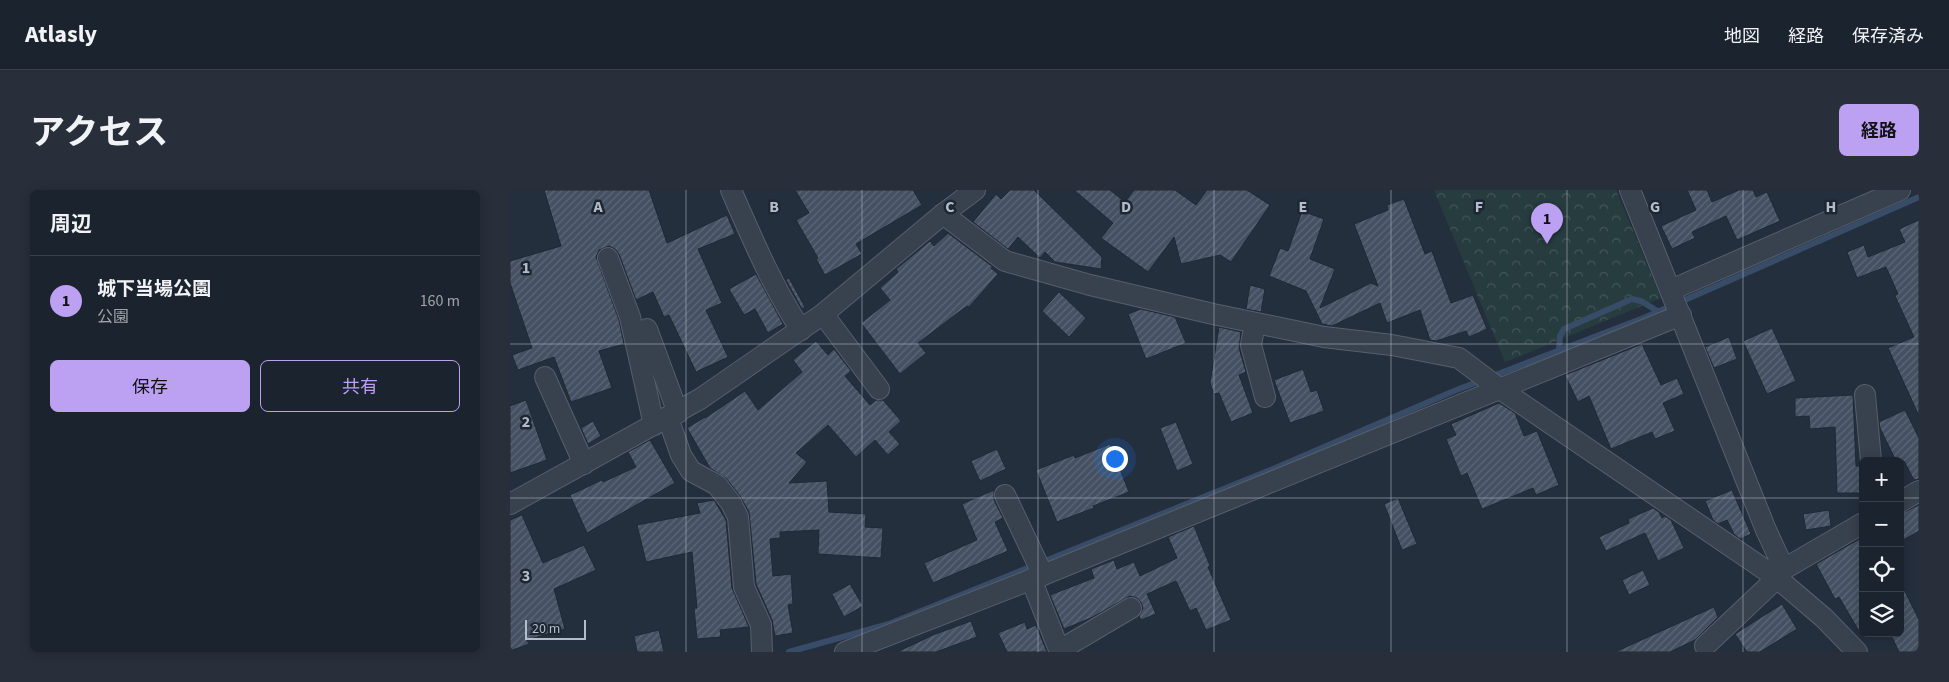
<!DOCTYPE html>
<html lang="ja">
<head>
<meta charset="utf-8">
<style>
  :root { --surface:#1b232e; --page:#282f3a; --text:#f1f3f6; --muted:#a0a4aa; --line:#39404a; --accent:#bca0f2 }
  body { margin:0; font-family:"Source Sans 3","Noto Sans JP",sans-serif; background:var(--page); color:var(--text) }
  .controls { position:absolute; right:15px; bottom:15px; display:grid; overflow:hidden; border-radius:8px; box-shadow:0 2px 12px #0003 }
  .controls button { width:45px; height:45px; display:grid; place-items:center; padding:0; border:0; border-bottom:1px solid var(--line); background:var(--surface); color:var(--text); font:25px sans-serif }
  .scale { position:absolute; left:15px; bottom:12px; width:61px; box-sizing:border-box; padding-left:5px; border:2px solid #b4bcc9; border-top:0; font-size:14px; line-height:18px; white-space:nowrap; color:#b4bcc9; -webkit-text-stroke:4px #1d2633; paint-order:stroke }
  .you { position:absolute; left:604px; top:268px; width:18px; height:18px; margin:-12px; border:4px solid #fff; border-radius:50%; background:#1a73e8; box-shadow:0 0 0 8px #1a73e833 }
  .badge { display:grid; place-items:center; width:32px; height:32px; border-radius:50%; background:var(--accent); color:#111; font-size:16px; font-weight:700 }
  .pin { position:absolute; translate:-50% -41px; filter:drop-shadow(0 1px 2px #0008) }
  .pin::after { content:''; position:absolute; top:26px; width:18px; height:15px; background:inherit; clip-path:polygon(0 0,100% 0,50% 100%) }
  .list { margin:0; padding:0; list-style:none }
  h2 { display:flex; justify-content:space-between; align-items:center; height:65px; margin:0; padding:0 20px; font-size:21px }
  h2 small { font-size:16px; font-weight:400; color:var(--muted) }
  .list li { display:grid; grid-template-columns:32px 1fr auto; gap:15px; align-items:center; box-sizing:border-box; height:90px; padding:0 20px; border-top:1px solid var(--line) }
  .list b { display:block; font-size:19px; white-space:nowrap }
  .list p { margin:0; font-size:16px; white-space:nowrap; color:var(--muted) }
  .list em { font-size:16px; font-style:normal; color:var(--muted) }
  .actions { display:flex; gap:10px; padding:15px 20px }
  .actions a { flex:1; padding:11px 0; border:1px solid var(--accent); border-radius:8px; text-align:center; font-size:18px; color:var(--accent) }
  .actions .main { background:var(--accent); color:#111 }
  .icon { flex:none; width:28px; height:28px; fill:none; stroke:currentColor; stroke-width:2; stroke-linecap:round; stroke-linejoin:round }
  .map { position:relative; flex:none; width:1409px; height:462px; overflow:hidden; border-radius:8px }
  header { display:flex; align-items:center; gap:30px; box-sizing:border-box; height:70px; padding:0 25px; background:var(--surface); border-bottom:1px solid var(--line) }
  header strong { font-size:24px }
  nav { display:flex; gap:28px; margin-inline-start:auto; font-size:18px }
  .intro { display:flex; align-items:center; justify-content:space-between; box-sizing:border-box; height:120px; padding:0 30px }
  h1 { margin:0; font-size:35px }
  .button { padding:12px 22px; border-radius:8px; background:var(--accent); color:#111; font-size:18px; font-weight:700 }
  main { display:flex; gap:30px; padding:0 30px }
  aside { flex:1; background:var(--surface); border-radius:8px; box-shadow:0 2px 12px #0003 }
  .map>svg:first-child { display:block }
  .park { fill:url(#park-crowns) }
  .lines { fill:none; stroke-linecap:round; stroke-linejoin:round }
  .stream { stroke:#394c67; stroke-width:6 }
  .building { fill:url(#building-hatch); stroke:#1f2835 }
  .street-casing { stroke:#565f6c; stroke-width:22 }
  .street { stroke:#38414e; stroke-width:20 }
  .grid { fill:none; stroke:#b4bcc9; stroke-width:1; stroke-opacity:0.55 }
  .grid-label { font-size:16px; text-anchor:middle; font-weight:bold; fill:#b4bcc9; stroke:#1d2633; stroke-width:5; stroke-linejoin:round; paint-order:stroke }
</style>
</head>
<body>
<header>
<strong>Atlasly</strong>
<nav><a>地図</a><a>経路</a><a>保存済み</a></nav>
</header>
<div class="intro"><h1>アクセス</h1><a class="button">経路</a></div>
<main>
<aside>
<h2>周辺<small></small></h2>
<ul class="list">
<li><span class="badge">1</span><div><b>城下当場公園</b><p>公園</p></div><em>160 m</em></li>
</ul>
<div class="actions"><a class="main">保存</a><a>共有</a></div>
</aside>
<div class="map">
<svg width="1409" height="462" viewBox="0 0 1409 462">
  <defs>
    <pattern id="park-crowns" width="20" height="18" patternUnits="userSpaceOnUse" patternTransform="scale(1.25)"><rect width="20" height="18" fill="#263c3f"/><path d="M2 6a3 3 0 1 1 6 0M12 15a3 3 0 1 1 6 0" fill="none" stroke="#435659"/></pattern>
    <pattern id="building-hatch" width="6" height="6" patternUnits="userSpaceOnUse" patternTransform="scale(1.25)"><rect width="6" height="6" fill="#455162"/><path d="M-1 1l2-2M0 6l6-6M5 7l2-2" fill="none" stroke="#5d6877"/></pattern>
  </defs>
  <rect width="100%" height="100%" fill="#242f3e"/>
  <path class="park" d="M924,0h182l45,108 -156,64z"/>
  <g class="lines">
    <g class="stream">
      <path d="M1049,160l1,-14 4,-7 68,-30 9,2 18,11"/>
      <path d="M279,462l100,-28 384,-155 181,-78 192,-74 273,-120"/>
    </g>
  </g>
  <g class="building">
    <path d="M34,0h105l18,53 60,-28 8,19 -37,15 24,54 -16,7 22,47 -32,15 -27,-57 -5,2 -11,-25 -17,8 -17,-46 -4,-5 -6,-3 -10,4 -3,7 23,63 5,24 -25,7 13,37 -41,14 -17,-45 -36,13 -6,-15 20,-7 -22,-65v-22l51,-15z"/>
    <path d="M285,0h118l9,15 -66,39 6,10 -37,21 -9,-16 2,-1 -22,-38 13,-7z"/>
    <path d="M500,0h24l68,67 -1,12 -46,-7 -10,-10 -5,6 -22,-21 -10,12 -35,-27 23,-28 5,5z"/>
    <path d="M564,0h36l15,12 9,-12h41l21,15 11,-15h40l23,15 -39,57 -11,-7 -39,9 -7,-27 -26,35 -47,-34 12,-15z"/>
    <path d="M1177,0h20l5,12 27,-12h14l3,7 11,-5 13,29 -43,19 -11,-24 -34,16 3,6 -23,11 -11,-23 35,-16z"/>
    <path d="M894,9l21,55 7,-3 19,52 22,-8 14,34 -18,8 -3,-6 -30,10 -6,-1 -10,-30 -33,13 -7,-20 -48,23 -10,-2 -16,-33 -37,-15 11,-28 8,3 14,-40 22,8 -14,40 25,10 -15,39 51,-25 7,3 -24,-62 34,-14 -1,-5z"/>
    <path d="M1409,30v196l-31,-68 26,-11 -19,-41 3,-2 -12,-27 -29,11 -10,-26 17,-7 4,12 37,-15 -6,-13z"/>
    <path d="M438,43l45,34 -2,1 7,6 -29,33 -2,-1 -49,37 8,10 -26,21 -39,-51 29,-23 -10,-12 18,-16 -2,-3 34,-28 4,5z"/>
    <path d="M246,84l27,50 -15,9 -13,-24 -11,6 -15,-26z"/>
    <path d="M279,88l16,29 -3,2 -16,-29z"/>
    <path d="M740,95l15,4 -4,23 -15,-3z"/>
    <path d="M549,102l27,26 -17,19 -27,-26z"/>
    <path d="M631,119l34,8 11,26 -40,16 -18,-45z"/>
    <path d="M709,137l22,5 -2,16 7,24 -7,3 14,38 -22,9 -12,-29 -5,1 -4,-11z"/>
    <path d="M1262,138l24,53 -29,13 -24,-53z"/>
    <path d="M1219,147l8,22 -23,9 -9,-21z"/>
    <path d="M306,151l12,14 6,-6 17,22 -6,5 25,29 6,-5h7l18,21 -12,11 11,12 -12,11 -13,-15 -19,17 -28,-32 -32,28 11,9 -18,21 38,-2 2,31 37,2 -1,13 18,1 -2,30 -63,-4 1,-24 -39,2v6l-10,1 3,37 18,-2 2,30 -5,1 5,28 -18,3 -3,-16 -16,-36 -7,-72 -9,-16 -14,-18 -16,-10 -23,-40 18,-11v1l40,-27 13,19 44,-38 -9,-12z"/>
    <path d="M1132,154l19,41 16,-7 7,16 -21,9 12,28 -20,8 -3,-7 -41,17 -22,-53 -11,6 -13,-27z"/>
    <path d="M793,179l8,23 6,-2 7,21 -34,12 -16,-43z"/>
    <path d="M1343,205l3,71h4l3,3v24h-26l-2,-66 -25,2 -1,-13 -14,1v-19z"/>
    <path d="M16,210l21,60 -37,13v-67z"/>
    <path d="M989,213l16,10 9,23 13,-5 22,54 -23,10 -3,-7 -51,21 -15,-36 -6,3 -15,-37 10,-4 -5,-11z"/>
    <path d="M1395,220l14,28v41l-5,1 -10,-19h-8l-16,-33 -1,-6z"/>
    <path d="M83,231l8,15 -13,8 -7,-16z"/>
    <path d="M666,232l17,42 -16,7 -17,-43z"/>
    <path d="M140,250l25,43 -88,50 -17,-38 32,-15 1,2 33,-15 -8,-15z"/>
    <path d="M600,254l19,48 -36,14 1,2 -37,14 -21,-52 38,-15 1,3z"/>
    <path d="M487,259l9,20 -26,12 -9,-20z"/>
    <path d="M484,300v10l9,18 -8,4 13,29 -75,32 -9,-20 53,-23 -15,-36z"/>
    <path d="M1222,300l19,44 -11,5 -6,-5 -7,-14 -9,4 -5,-4 -8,-19z"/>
    <path d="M888,308l19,46 -15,6 -18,-46z"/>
    <path d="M204,310l12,20 6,68 17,39 -29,3 1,7 -24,2 -3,-31h3l-5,-56 -46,10 -9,-37 63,-12 -3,-10z"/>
    <path d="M1409,315v26l-19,11v-28z"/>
    <path d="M1143,318l6,4 3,6 3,-2 6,4 13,28 -26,13 -13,-28 -39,18 -7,-14 30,-14 -1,-4z"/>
    <path d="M1319,320l2,16 -25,4 -3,-16z"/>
    <path d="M12,325l21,48 41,-18 12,25 -42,19 11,40 -38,11 2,4 -19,7v-131z"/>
    <path d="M684,336l16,40 -2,1 23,53 -25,10 -10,-22 -6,3 -14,-30 -29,13 9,20 -15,6 -2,-4 4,-8 -2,-6 -4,-4 -7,-2 -39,22 -27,11 -14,-34 44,-17 -3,-9 23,-9 3,9 17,-7 6,14 37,-18 -9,-21z"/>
    <path d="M1353,347v101l-24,-41 -4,2 -19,-35z"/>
    <path d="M1133,380l7,15 -21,10 -7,-15z"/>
    <path d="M1390,391l19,39v32h-20l-9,-19h10z"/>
    <path d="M340,394l13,22 -19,11 -12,-23z"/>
    <path d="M1272,414l15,25 -37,23h-13l-12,-18z"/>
    <path d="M1204,417l4,10 -23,23 -25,12h-55z"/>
    <path d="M461,431l6,16 -41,15h-39l36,-17z"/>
    <path d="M515,432l2,7 9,-4 11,27h-40l-9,-19z"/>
    <path d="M149,440l5,22h-27l-3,-16z"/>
  </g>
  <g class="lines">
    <g class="street-casing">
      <g id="street">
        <path d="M221,0c21,48 41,96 70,140"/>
        <path d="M1120,0l136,340 18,39"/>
        <path d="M433,24l62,47 85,24 123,29 111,23 68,8 67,13 41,31 277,189 47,40 33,34"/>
        <path d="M98,68l22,59 24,108"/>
        <path d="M1161,100l229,-100"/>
        <path d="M313,124l56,75"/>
        <path d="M745,133l-4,22 14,52"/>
        <path d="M137,139l31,84"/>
        <path d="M35,187l39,87"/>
        <path d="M1355,205l6,66"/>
        <path d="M158,228l13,37 10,16 26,14 14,18 7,14 6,70 17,38 1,27"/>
        <path d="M495,305l38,80"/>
        <path d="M1390,312l19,-11"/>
        <path d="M0,314l190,-105 123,-85 120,-100 32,-24"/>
        <path d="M521,389l29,73"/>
        <path d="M1195,456l72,-68 7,-9 79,-46"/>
        <path d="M550,460l71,-42"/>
        <path d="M335,462l198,-77 638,-260"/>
      </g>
    </g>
    <use href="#street" class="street"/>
  </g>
  <path class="grid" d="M176,0v462M352,0v462M528,0v462M704,0v462M881,0v462M1057,0v462M1233,0v462M0,154h1409M0,308h1353M1390,308h19"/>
  <g class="grid-label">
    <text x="88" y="22">A</text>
    <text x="264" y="22">B</text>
    <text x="440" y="22">C</text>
    <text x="616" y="22">D</text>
    <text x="793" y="22">E</text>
    <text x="969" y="22">F</text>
    <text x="1145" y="22">G</text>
    <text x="1321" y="22">H</text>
    <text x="16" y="83">1</text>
    <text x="16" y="237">2</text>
    <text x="16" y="391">3</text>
  </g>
</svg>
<div class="controls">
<button>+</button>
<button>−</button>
<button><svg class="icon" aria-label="locate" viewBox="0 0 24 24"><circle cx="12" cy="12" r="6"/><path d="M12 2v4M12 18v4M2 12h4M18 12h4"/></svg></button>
<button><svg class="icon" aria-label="layers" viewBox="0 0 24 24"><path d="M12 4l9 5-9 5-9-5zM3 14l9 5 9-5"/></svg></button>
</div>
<div class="scale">20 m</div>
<div class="you"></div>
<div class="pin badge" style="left:1037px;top:54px">1</div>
</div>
</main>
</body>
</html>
